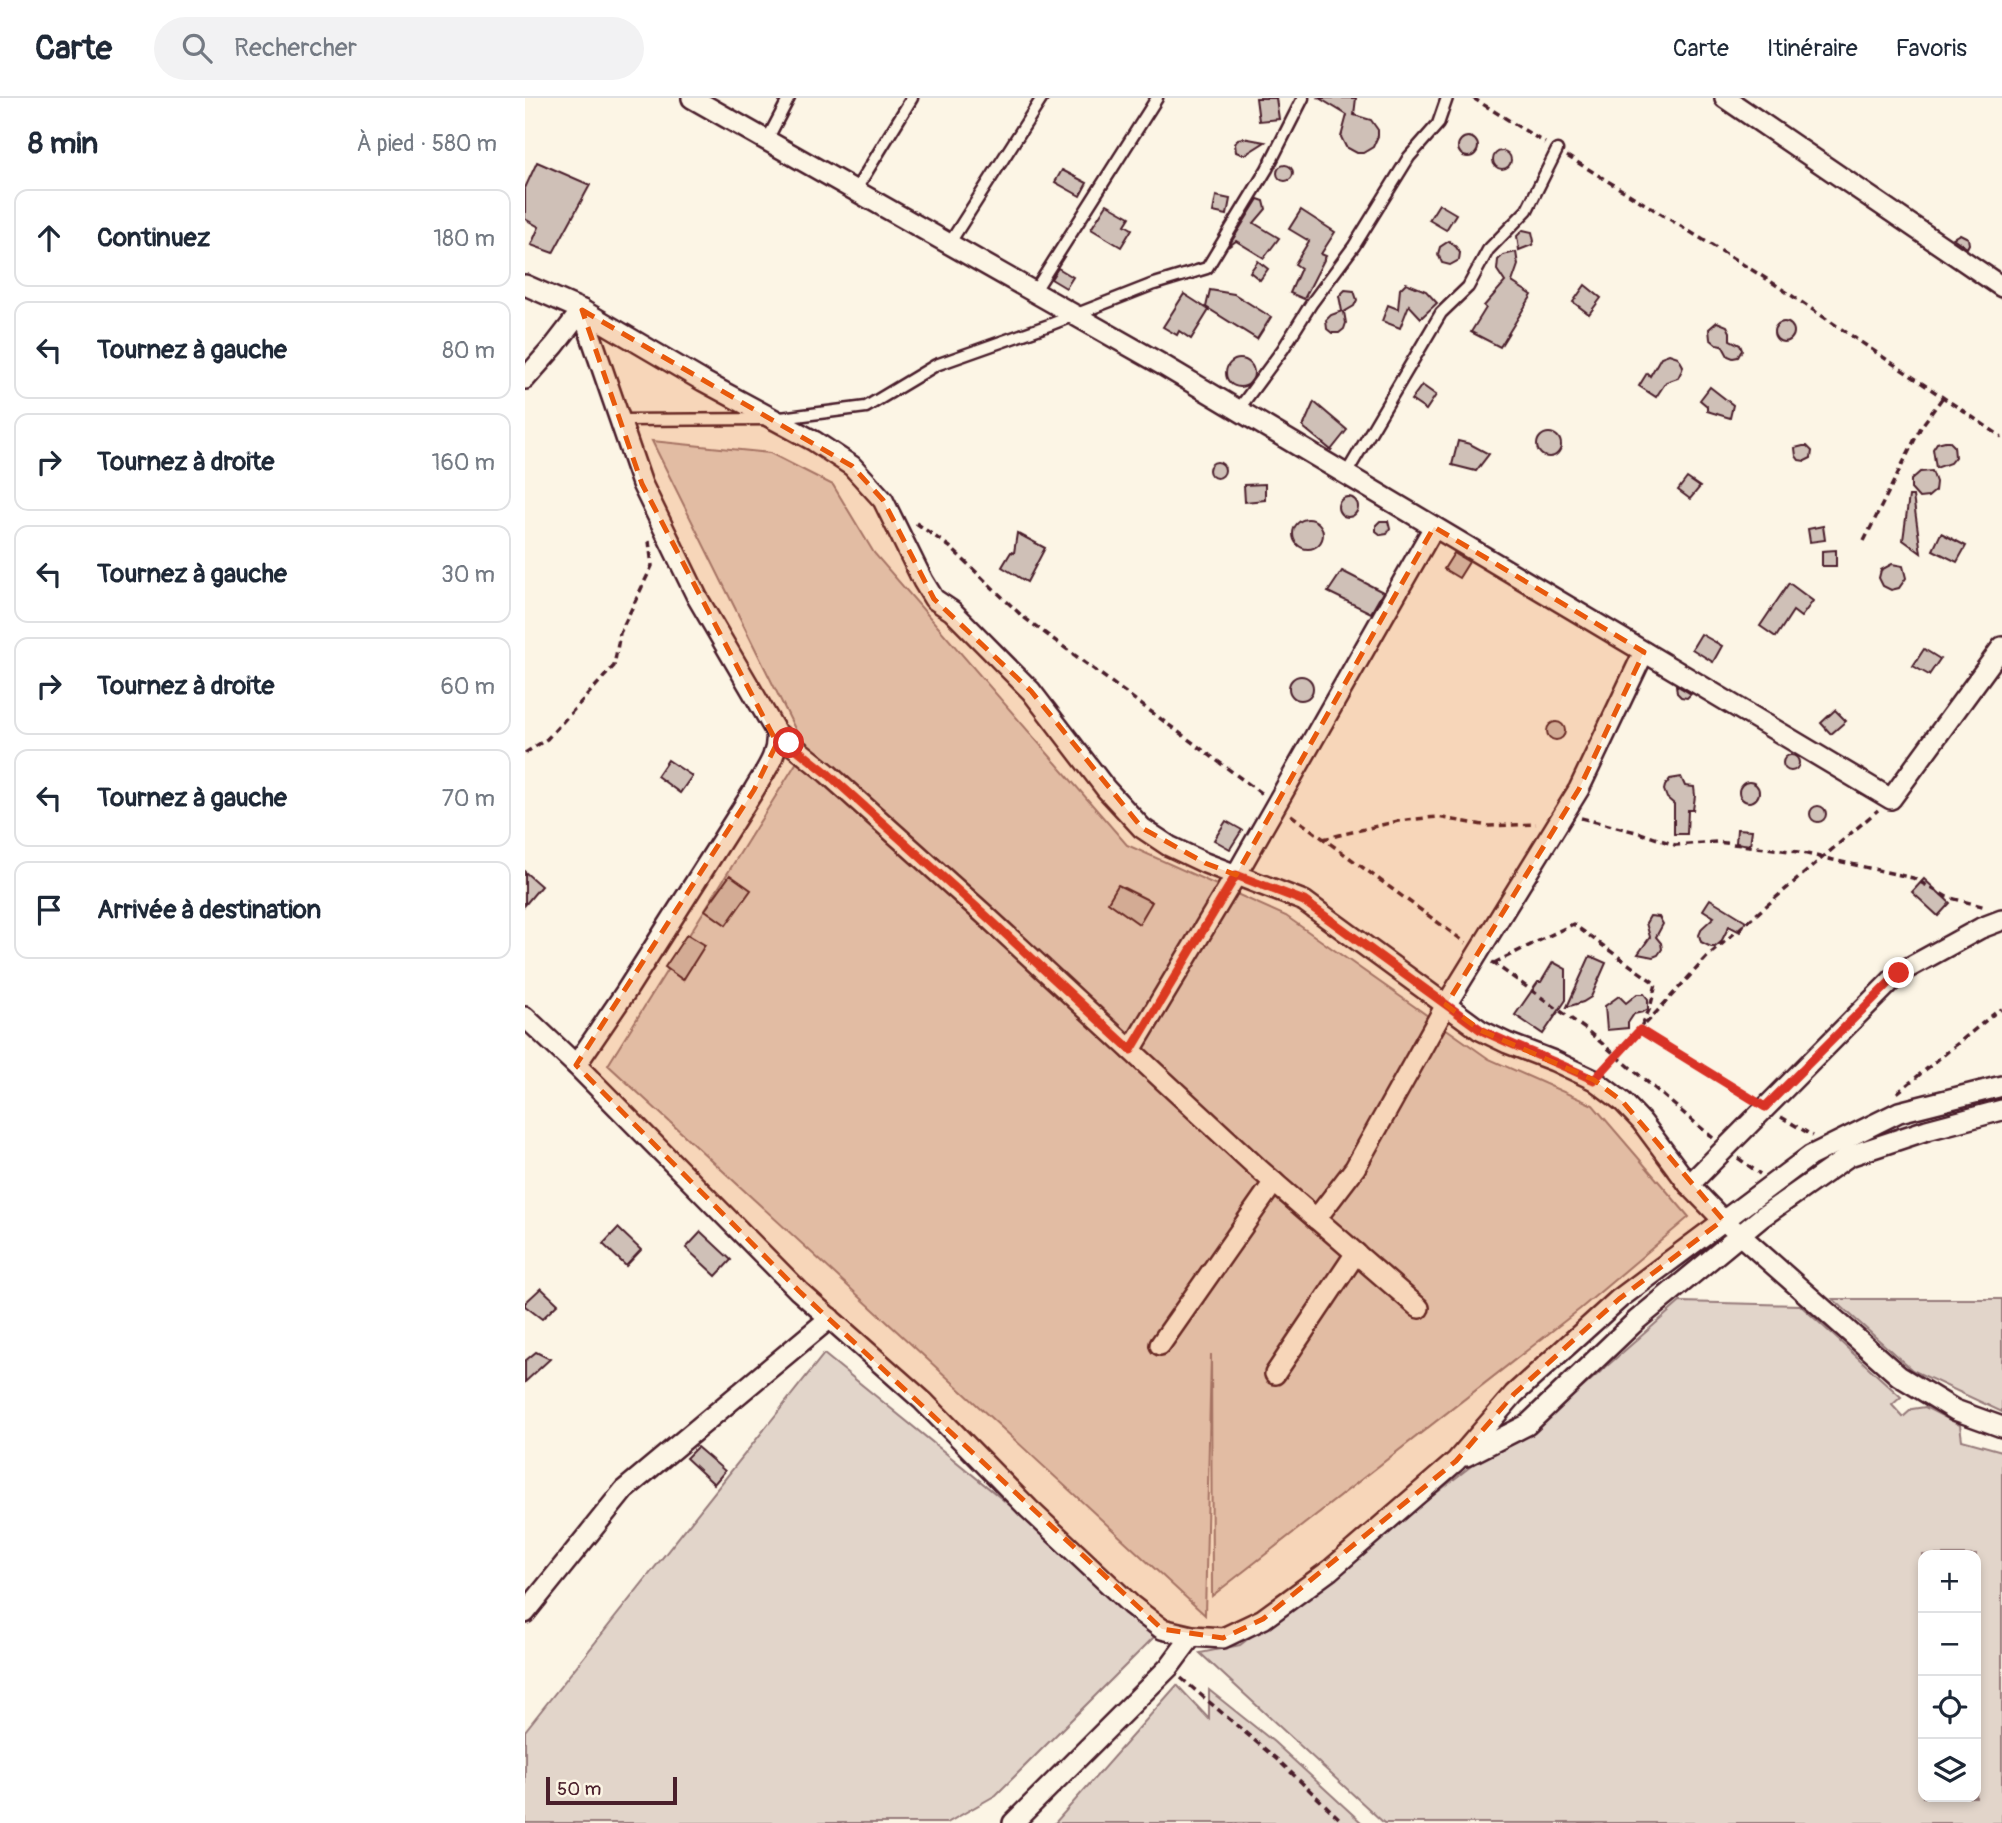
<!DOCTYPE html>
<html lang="fr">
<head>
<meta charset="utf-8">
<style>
  :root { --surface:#fff; --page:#f2f2f3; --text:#1f2937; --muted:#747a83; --line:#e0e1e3 }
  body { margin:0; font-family:Pangolin,sans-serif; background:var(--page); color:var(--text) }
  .controls { position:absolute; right:21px; bottom:21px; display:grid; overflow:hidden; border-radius:14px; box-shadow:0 4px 10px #0003 }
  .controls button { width:63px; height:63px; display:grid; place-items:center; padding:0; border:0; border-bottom:2px solid var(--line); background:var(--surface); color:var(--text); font:35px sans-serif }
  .scale { position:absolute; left:21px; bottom:18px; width:131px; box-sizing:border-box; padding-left:7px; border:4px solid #4a1f2b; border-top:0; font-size:19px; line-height:24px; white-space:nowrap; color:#4a1f2b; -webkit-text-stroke:5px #fcf5e5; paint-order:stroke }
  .stop { position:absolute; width:21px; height:21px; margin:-16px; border:5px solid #d93025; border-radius:50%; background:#fff }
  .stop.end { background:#d93025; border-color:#fff; box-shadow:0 2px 7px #0008 }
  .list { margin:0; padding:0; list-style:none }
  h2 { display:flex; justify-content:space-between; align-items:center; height:91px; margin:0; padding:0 28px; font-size:30px }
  h2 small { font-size:23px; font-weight:400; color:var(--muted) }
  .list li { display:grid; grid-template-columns:46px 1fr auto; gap:21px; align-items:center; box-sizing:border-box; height:98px; margin:0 14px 14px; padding:0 14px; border:2px solid var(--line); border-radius:14px }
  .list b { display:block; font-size:26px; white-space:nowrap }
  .list em { font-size:23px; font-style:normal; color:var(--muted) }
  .icon { flex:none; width:38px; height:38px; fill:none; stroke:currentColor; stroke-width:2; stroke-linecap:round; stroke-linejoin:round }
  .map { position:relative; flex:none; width:1477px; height:1725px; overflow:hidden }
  header { display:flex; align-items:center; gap:42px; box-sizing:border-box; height:98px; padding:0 35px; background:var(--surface); border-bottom:2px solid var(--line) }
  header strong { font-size:33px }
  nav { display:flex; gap:38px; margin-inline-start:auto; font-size:24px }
  .search { width:490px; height:63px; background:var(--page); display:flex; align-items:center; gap:18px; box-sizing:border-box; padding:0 24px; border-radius:38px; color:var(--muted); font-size:26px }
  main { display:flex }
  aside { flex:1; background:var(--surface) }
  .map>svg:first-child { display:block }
  .green { fill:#e2d5ca; stroke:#967a7a; stroke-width:2; fill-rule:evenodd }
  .building { fill:#cfc0b7; stroke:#4a1f2b; stroke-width:2 }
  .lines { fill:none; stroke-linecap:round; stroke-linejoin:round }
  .lane-casing { stroke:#4a1f2b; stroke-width:15 }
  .street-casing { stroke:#4a1f2b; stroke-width:24 }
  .path { stroke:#4a1f2b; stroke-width:3.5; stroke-dasharray:7 5; stroke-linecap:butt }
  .lane { stroke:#fcf5e5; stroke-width:10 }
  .street { stroke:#fcf5e5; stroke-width:19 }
  .route { stroke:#d93025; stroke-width:9 }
  .marked { fill:#e8590c; fill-opacity:0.2; stroke:#e8590c; stroke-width:5; stroke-dasharray:14 9; stroke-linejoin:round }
</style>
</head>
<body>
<header>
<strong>Carte</strong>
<div class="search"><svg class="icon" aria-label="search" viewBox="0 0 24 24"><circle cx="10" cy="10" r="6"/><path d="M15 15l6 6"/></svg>Rechercher</div>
<nav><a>Carte</a><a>Itinéraire</a><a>Favoris</a></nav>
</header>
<main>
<aside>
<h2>8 min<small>À pied · 580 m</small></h2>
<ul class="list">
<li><svg class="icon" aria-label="ahead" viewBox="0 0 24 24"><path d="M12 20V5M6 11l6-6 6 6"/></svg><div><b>Continuez</b></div><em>180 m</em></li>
<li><svg class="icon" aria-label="left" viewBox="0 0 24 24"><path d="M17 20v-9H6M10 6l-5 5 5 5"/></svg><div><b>Tournez à gauche</b></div><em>80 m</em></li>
<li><svg class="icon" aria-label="right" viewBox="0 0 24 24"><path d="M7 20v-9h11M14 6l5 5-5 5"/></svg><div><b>Tournez à droite</b></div><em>160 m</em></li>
<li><svg class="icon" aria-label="left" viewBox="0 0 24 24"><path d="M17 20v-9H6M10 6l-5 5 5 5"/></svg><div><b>Tournez à gauche</b></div><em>30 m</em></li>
<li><svg class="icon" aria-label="right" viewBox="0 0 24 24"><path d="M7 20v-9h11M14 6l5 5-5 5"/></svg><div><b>Tournez à droite</b></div><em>60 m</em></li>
<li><svg class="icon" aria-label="left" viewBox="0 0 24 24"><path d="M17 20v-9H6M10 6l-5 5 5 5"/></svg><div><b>Tournez à gauche</b></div><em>70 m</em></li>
<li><svg class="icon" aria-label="arrive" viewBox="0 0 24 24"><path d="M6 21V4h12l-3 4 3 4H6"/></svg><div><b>Arrivée à destination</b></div></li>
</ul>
</aside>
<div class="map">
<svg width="1477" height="1725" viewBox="0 0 1477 1725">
  <rect width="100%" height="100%" fill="#fcf5e5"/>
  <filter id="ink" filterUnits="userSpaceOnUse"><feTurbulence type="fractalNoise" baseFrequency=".0143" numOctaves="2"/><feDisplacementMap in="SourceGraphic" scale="14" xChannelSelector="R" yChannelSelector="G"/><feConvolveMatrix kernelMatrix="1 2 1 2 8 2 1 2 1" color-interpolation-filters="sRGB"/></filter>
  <g filter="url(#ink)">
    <g class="green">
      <path d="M127,343l118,12 63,32 41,68 253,292 159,71 203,143 104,46 96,112 -109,92 -368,287 -1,-242 -6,261 -597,-550 197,-316z"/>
      <path d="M1308,1201h169v113l-90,-42z"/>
      <path d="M1155,1204l120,3 101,92 -9,8 11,12 9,-8 13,-2 35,18 2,15 40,11v372h-618l-184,-170 40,-8 235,-182 50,-25zM1398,1457h53v242h-53z"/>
      <path d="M299,1256l338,275 -166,166 -49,28h-422v-92z"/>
      <path d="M652,1587l32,34v-29l65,52 88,81h-307z"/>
    </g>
    <g class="building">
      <path d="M731,0h20l3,21 -20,2z"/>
      <path d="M794,0h37l-2,17 17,5 7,10v6l-5,11 -10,6h-6l-11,-6 -5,-10 6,-22z"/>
      <circle cx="943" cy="49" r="10"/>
      <path d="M718,40l22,4 -19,12h-5l-5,-2 -1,-8 3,-5z"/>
      <circle cx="977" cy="62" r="9"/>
      <path d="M12,64l53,23 -37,68 -22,-8 8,-18 -14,-8v-31z"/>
      <circle cx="760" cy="75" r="8"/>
      <path d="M537,72l25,13 -7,13 -25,-14z"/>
      <path d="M691,98l14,3 -3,16 -14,-3z"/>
      <path d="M733,101l6,2 2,8 -12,14 25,15 -15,20 -28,-17 -8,6z"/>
      <path d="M582,106l23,13 -5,8 7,4 -11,18 -30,-18z"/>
      <path d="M914,106l17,10 -10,16 -17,-10z"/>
      <path d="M776,112l34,22 -14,22 5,2 -22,43 -14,-6 11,-25 -6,-4 14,-23 -20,-12z"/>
      <path d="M998,132l9,2 2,9 -2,4 -13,5 -2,-14z"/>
      <path d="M1435,136l8,4 1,6 -2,4 -14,-10z"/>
      <path d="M924,143l7,6 4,6 -1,7 -9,5 -8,-2 -4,-9 2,-7z"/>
      <path d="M991,154l2,13 -6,17 20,13 -32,52 -29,-15 15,-24 -2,-2 21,-24 -8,-12 1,-10 5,-5z"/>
      <path d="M733,163l10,8 -8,11 -10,-8z"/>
      <path d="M533,170l15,9 -7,11 -15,-9z"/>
      <path d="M881,185l20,8 11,12 -16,15 -12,-13 -9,23 -18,-7 6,-16 10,4 2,-20z"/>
      <path d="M1060,187l16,13 -12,16 -16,-12z"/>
      <path d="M685,192l24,4 37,23 -14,22 -51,-32z"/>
      <path d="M820,192l9,1 3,9 -3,6 -10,6 2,11 -2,6 -5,4h-7l-5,-4 -1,-9 5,-5 11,-4 -3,-15z"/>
      <path d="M659,196l25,16 -18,29 -12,-8 -2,4 -14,-8z"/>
      <path d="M1192,224l10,4 3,6v8l10,5 2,5 -4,7 -5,1 -5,-2 -6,-11 -6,-1 -6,-5 -1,-10z"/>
      <circle cx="1259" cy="234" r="10"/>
      <path d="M1144,256l9,3 5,9 -1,4 -4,8 -12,4 -10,15 -17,-11 8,-13 3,3 11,-19z"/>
      <circle cx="715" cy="275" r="14"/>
      <path d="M897,287l14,10 -10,15 -15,-10z"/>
      <path d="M1185,289l23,18 -3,13 -23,-7v-5l-7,-6z"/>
      <path d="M789,304l33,28 -16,20 -28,-23z"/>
      <circle cx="1024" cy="347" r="12"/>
      <path d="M933,343l12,3 19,10 -13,17 -24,-6z"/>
      <path d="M1420,343h4l5,5 1,11 -5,6 -14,5 -3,-19 4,-6z"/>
      <path d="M1278,348h4l5,5 -1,7 -6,3 -6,-1 -3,-4 -1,-8z"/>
      <circle cx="692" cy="372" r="8"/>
      <path d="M1407,373l4,11 -1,9 -7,6 -9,1 -8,-9v-9l9,-8z"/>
      <path d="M1162,380l13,9 -10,12 -12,-9z"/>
      <path d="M740,386v16l-20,2 -1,-17z"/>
      <path d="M1384,398h4l8,57 -18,-13z"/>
      <circle cx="823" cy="409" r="10"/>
      <circle cx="783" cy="436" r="15"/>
      <path d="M855,423h8l2,8 -3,5 -6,1 -5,-4v-6z"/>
      <path d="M1298,428l2,14 -15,2 -2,-13z"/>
      <path d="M492,435l28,15 -18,34 -25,-15 9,-15 3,1z"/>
      <path d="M1416,435l25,13 -9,16 -24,-12z"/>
      <path d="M1311,452v16h-14v-15z"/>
      <path d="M929,455l15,9 -10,16 -15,-9z"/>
      <path d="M1367,466l11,2 3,12 -7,10 -8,2 -8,-4 -4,-8 2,-8z"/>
      <path d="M817,473l41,21 -12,21 -43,-21z"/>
      <path d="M1264,485l24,18 -12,16 -8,-6 -17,26 -16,-11z"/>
      <path d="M1176,536l21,12 -9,16 -21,-13z"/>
      <path d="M1399,551l16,10 -11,16 -16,-9z"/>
      <circle cx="776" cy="590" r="12"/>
      <path d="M1151,587l15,9 -4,4 -6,-1 -4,-4z"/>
      <path d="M1310,612l11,11 -15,13 -10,-11z"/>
      <circle cx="1031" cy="633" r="9"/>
      <circle cx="1266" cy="665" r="8"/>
      <path d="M143,662l24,16 -12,17 -23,-17z"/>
      <path d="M1156,679l4,9 9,1 1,9 -2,14h-5l-1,24h-13v-30l-7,-6 -3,-8 1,-4 5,-7z"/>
      <circle cx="1224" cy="694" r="10"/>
      <circle cx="1293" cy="716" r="8"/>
      <path d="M701,723l16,9 -12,19 -16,-9z"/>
      <path d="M1212,731l15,1 -2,15 -14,-2z"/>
      <path d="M0,774l16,14 -16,19z"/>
      <path d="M205,777l21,15 -25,35 -21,-15z"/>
      <path d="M1399,781l26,24 -12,13 -26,-24z"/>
      <path d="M593,787l34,17 -13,22 -31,-22z"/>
      <path d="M1185,801l36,22 -6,11 -11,-6 -8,16 -6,5h-4l-10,-5 -2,-7 3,-7 12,-11 -11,-7z"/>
      <path d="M1125,818l9,1 4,7 -7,13 5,6 1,6 -4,6 -5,2 -15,-3 12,-17 -4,-14z"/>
      <path d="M162,836l18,11 -22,35 -18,-13z"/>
      <path d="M1065,858l16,7 -15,34 -8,5 -16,5z"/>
      <path d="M1028,864l13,7v31l-23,34 -28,-19 23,-33h3z"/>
      <path d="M1112,896h7l4,5v10l-5,3 -9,2 -6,9v5l-21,2 -2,-24 14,-10 7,7z"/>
      <path d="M93,1130l23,22 -15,16 -23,-22z"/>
      <path d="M176,1134l30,28 -15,16 -30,-28z"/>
      <path d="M16,1190l17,16 -16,15 -17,-13v-3z"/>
      <path d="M11,1254l14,7 -25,23v-21z"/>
      <path d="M172,1349l28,24 -11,13 -28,-26z"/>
    </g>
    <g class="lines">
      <g class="lane-casing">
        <g id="lane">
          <path d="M242,42l22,-42"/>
          <path d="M330,93l57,-93"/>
          <path d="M424,146l93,-146"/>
          <path d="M509,194l123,-194"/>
          <path d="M713,312l45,-61 28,-45 43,-58 55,-89 29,-33 9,-26"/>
          <path d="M95,322l153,-1 93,-12 70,-42 113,-40 102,-40 56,-17 60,-99 36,-71"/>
          <path d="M821,376l95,-161 27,-26 20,-37 39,-40 30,-60"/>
        </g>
      </g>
      <g class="street-casing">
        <g id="street">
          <path d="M167,0l469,266 730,435 111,-152"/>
          <path d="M1200,0l277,189"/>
          <path d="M0,187l57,25 121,71 111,60 38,25 31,34 40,81 11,18 18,12 79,80 75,98 36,39 27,18 36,17 99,38 176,129 27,13 47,18 40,19 29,22 19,20 47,63 34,35 176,156 56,34 47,17"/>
          <path d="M0,281l30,-34 27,-35"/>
          <path d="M251,634l51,41 157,141 276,256 159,138"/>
          <path d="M0,919l51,48 223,226 124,110 106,108 102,96 31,24 30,7 31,2 40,-19 67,-49 126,-109 58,-67 105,-95 191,-143 89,-44 103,-26"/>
          <path d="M606,952l105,-175 198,-348"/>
          <path d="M51,967l49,-72 129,-203c11,-19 25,-35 22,-58l-79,-135 -55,-113 -60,-174"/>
          <path d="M1164,1087l210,-212 82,-45 21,-8"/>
          <path d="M791,1121l39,-51 91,-163 133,-216 65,-137"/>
          <path d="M635,1247l114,-163"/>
          <path d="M750,1276l81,-121"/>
          <path d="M941,1358l61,-31 110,-105 125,-103 87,-61 78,-26 75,-20"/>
          <path d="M0,1515l99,-123 206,-172"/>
          <path d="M488,1725l156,-156 23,-31"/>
        </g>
      </g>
      <g class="path">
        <path d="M948,0l72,45"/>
        <path d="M1042,58l203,125 232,156"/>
        <path d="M391,425l34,24 72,69 240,178"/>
        <path d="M1339,443l57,-114 22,-30"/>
        <path d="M0,655l22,-14 67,-73 6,-33 32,-67 -3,-25"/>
        <path d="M766,717l175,128"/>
        <path d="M1056,720l59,15 35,12 42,-3 81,10 115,26 34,19 39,10"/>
        <path d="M798,741l75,-18 39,-4 52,9 47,-2"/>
        <path d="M967,864l92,66 129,110"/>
        <path d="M969,865l79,-39 83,60 -6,24 -10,21 110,69"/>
        <path d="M1080,970l104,-113 169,-145"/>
        <path d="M1372,995l98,-80 7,-4"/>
        <path d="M1256,1019l32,19"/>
        <path d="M1213,1060l22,16"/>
        <path d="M656,1580l99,84 64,61"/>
      </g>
      <use href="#lane" class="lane"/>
      <use href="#street" class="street"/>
    </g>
  </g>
  <g class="lines" filter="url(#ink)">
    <path class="route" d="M264,645l38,30 157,141 147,136 105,-175 68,26 177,129c37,18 76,32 113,50l46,-50 125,77 134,-134"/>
  </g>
  <path class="marked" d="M57,212l270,156 31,34 51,99 97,92 111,137 63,35 31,12 198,-348 210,125 -65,137 -133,216 34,25 114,50 29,22 100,118 -104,79 -105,95 -58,67 -193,158 -40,19 -61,-9 -363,-338 -223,-226 178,-275 23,-47 -135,-259z"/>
</svg>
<div class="controls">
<button>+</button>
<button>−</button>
<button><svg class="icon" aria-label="locate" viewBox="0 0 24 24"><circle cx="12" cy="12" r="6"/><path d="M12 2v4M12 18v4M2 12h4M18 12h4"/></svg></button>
<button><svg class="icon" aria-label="layers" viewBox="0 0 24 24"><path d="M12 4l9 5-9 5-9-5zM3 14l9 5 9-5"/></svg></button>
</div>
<div class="scale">50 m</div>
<div class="stop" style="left:264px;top:645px"></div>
<div class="stop end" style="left:1374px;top:875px"></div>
</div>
</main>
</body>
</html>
